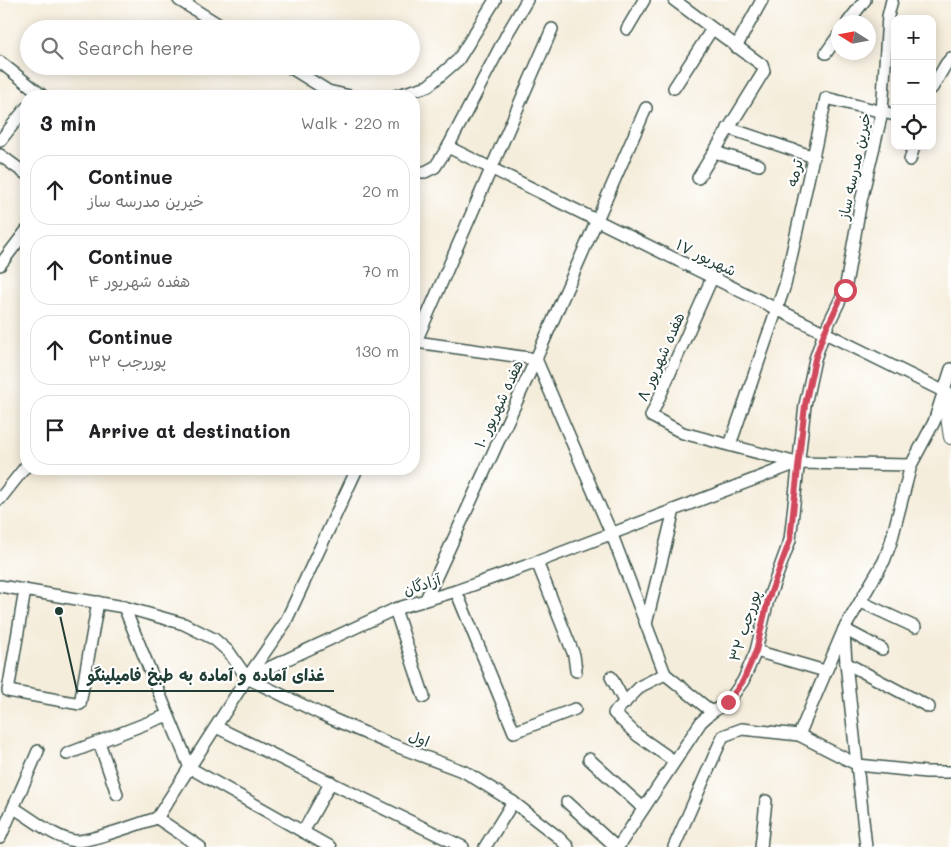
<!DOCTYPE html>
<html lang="en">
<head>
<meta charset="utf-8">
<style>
  :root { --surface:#fff; --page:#f6f6f6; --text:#202124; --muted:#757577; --line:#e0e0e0 }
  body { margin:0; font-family:Mali,"Playpen Sans Arabic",sans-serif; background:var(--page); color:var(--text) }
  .controls { position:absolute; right:15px; top:15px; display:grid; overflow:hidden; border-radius:10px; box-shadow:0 2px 12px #0003 }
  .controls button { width:45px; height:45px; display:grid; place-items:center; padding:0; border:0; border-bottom:1px solid var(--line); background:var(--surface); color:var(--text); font:25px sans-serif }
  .compass { position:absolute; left:831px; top:15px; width:45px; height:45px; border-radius:50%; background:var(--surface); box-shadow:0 2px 12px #0003; rotate:281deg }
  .stop { position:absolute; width:15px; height:15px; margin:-11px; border:4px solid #d1495b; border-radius:50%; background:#fff }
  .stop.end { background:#d1495b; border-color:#fff; box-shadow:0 1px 5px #0008 }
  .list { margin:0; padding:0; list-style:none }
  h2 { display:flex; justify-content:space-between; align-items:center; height:65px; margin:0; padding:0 20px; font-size:21px }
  h2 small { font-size:16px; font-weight:400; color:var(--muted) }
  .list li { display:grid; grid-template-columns:32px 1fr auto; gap:15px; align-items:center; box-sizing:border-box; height:70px; margin:0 10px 10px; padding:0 10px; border:1px solid var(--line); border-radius:20px }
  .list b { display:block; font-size:19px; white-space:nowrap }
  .list p { margin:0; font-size:16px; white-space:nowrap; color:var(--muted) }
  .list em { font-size:16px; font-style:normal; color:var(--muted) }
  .icon { flex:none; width:28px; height:28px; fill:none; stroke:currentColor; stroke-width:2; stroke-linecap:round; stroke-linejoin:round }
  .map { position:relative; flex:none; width:951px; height:847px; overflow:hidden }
  .search { position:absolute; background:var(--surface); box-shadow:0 2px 12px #0003; left:20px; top:20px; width:400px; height:55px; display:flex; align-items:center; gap:12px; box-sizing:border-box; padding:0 18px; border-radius:28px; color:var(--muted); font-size:19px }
  .panel { position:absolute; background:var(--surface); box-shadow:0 2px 12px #0003; left:20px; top:90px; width:400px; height:385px; border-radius:20px }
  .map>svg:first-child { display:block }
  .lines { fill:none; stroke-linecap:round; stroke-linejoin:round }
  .minor-casing { stroke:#3f574d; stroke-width:14 }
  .tertiary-casing { stroke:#3f574d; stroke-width:16 }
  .minor { stroke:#fff; stroke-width:11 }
  .tertiary { stroke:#fff; stroke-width:14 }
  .route { stroke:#d1495b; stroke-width:6 }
  .labels { text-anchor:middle; stroke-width:4.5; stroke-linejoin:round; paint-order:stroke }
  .street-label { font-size:15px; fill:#1f3d34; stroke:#fff }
  .leader { fill:none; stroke:#1f3d34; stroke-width:2 }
  .callout-dot { fill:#1f3d34; stroke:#fff; stroke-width:2 }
  .callout-label { font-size:16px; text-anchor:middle; font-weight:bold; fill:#1f3d34; stroke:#fff; stroke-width:4.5; stroke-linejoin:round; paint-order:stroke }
</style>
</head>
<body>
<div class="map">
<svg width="951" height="847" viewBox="0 0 951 847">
  <rect width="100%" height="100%" fill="#fff"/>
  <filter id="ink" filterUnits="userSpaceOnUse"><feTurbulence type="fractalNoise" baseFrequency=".02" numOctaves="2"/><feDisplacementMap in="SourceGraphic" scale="10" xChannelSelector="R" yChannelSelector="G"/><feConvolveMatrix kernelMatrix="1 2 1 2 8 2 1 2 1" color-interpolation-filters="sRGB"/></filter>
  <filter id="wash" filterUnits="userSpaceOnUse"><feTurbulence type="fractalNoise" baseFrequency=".0096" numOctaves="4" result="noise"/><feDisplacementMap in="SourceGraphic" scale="20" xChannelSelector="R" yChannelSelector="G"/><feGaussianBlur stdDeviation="1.12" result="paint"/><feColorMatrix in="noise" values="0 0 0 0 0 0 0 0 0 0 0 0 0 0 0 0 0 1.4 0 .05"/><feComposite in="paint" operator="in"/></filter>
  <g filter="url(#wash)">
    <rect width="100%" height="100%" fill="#f5eddb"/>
  </g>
  <g filter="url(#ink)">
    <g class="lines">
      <g class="minor-casing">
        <g id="minor">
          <path d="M179,0l47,29"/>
          <path d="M674,0l88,65 2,6 -66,107"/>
          <path d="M848,22l17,-22"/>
          <path d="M627,29l17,-29"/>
          <path d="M736,47l26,-47"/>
          <path d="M826,53l12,-17"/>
          <path d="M0,62l43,34"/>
          <path d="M288,66l40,25 22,5"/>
          <path d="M674,88l38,-59"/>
          <path d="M932,88l14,-24 5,-6"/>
          <path d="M395,96l33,-10 30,-26 37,-60"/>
          <path d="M728,128l86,29"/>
          <path d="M0,141l26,-33"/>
          <path d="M448,147l503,248"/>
          <path d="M714,152l45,13"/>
          <path d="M0,155l26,19"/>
          <path d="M910,160l4,-14"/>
          <path d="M414,172h11l10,-5 13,-20 59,-113 20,-34"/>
          <path d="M0,265l26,-34"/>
          <path d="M712,278l-61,138 32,17 114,30"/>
          <path d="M416,342l120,17 76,176 53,139"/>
          <path d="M414,346l138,-317"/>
          <path d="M730,445l55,-160 41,-187 69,17"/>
          <path d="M0,499l26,-33"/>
          <path d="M537,562l37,93 2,16"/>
          <path d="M0,586l124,21 60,17 30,15 15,13 18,26 74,36 67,29 77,29 48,30 45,35 10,10"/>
          <path d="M25,590l-17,101 72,13 18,-102"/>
          <path d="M456,591l58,141 61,-23"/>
          <path d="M426,599l110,-240 110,-251"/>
          <path d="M861,602l54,25"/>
          <path d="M124,607l66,161 140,79"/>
          <path d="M395,609l29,88"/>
          <path d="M646,624l28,-114"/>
          <path d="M844,629l38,20"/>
          <path d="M844,633l2,30 20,184"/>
          <path d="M756,651l69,20"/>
          <path d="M846,663l83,44"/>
          <path d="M611,677l14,26"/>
          <path d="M247,678l148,-69 61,-18 81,-29 260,-99 114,2"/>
          <path d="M216,727l247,120"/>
          <path d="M799,735l45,-106 40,-68 7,-19 20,-77 23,-43 17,-53"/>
          <path d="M99,742l18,52"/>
          <path d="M67,754l101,-39"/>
          <path d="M589,759l54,49"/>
          <path d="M674,761l-37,-26 -23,-22 27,-27 24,-12 47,38"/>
          <path d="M567,802l49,45"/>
          <path d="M14,808c17,10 42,31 61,33 15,1 65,-18 82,-23l90,-140 38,-55 72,-154"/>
          <path d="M157,818l43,29"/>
          <path d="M303,832l28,-50"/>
          <path d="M0,838l38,-87"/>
          <path d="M485,847l28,-45"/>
          <path d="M618,847l83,-125 11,-10 16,-10 15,-21 13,-30 12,-51 22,-60 15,-135 10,-46 9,-26 21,-43 16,-89 21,-88 6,-97 4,-16"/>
          <path d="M674,847l49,-111 19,-7 57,6 59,30 68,7h25"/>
          <path d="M761,847l5,-46"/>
        </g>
      </g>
      <g class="tertiary-casing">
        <path id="tertiary" d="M944,392l7,45"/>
      </g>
      <use href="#minor" class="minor"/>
      <use href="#tertiary" class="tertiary"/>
    </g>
  </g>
  <g class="lines" filter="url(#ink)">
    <path class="route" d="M728,702l15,-21 13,-30 12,-51 22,-60 15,-135 10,-46 9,-26 21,-43"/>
  </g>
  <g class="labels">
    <g class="street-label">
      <text transform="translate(855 166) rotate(-78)" y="5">خیرین مدرسه ساز</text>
      <text transform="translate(795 173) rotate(-77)" y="5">ترمه</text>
      <text transform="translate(706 258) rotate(26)" y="5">۱۷ شهریور</text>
      <text transform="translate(661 357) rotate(-66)" y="5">هفده شهریور ۸</text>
      <text transform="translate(499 404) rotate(-65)" y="5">هفده شهریور ۱۰</text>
      <text transform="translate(422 585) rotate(-17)" y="5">آزادگان</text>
      <text transform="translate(745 626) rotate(-73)" y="5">پوررجب ۳۲</text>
      <text transform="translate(419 739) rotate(21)" y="5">اول</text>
    </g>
  </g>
  <path class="leader" d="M59 611L77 691H334"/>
  <circle class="callout-dot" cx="59" cy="611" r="5"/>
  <g class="callout-label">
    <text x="206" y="681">غذای آماده و آماده به طبخ فامیلینگو</text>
  </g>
</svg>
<div class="controls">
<button>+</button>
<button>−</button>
<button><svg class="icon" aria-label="locate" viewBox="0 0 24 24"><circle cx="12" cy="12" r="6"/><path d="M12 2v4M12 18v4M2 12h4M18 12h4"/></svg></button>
</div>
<svg class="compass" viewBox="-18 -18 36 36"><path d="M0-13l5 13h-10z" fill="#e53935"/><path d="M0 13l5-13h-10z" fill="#757577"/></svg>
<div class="stop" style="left:845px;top:290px"></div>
<div class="stop end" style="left:728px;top:702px"></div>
<div class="search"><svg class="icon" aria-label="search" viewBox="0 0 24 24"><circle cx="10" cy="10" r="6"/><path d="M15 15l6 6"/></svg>Search here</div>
<section class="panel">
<h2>3 min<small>Walk · 220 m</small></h2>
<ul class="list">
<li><svg class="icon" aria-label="ahead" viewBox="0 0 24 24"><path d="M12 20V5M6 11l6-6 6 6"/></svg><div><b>Continue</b><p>خیرین مدرسه ساز</p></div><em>20 m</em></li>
<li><svg class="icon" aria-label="ahead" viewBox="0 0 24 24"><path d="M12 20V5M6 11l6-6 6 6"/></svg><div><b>Continue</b><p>هفده شهریور ۴</p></div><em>70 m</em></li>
<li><svg class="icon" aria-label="ahead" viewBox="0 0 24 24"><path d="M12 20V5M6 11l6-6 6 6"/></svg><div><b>Continue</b><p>پوررجب ۳۲</p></div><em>130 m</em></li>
<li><svg class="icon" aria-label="arrive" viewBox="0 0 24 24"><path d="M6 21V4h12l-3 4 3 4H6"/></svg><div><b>Arrive at destination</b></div></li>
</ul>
</section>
</div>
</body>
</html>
